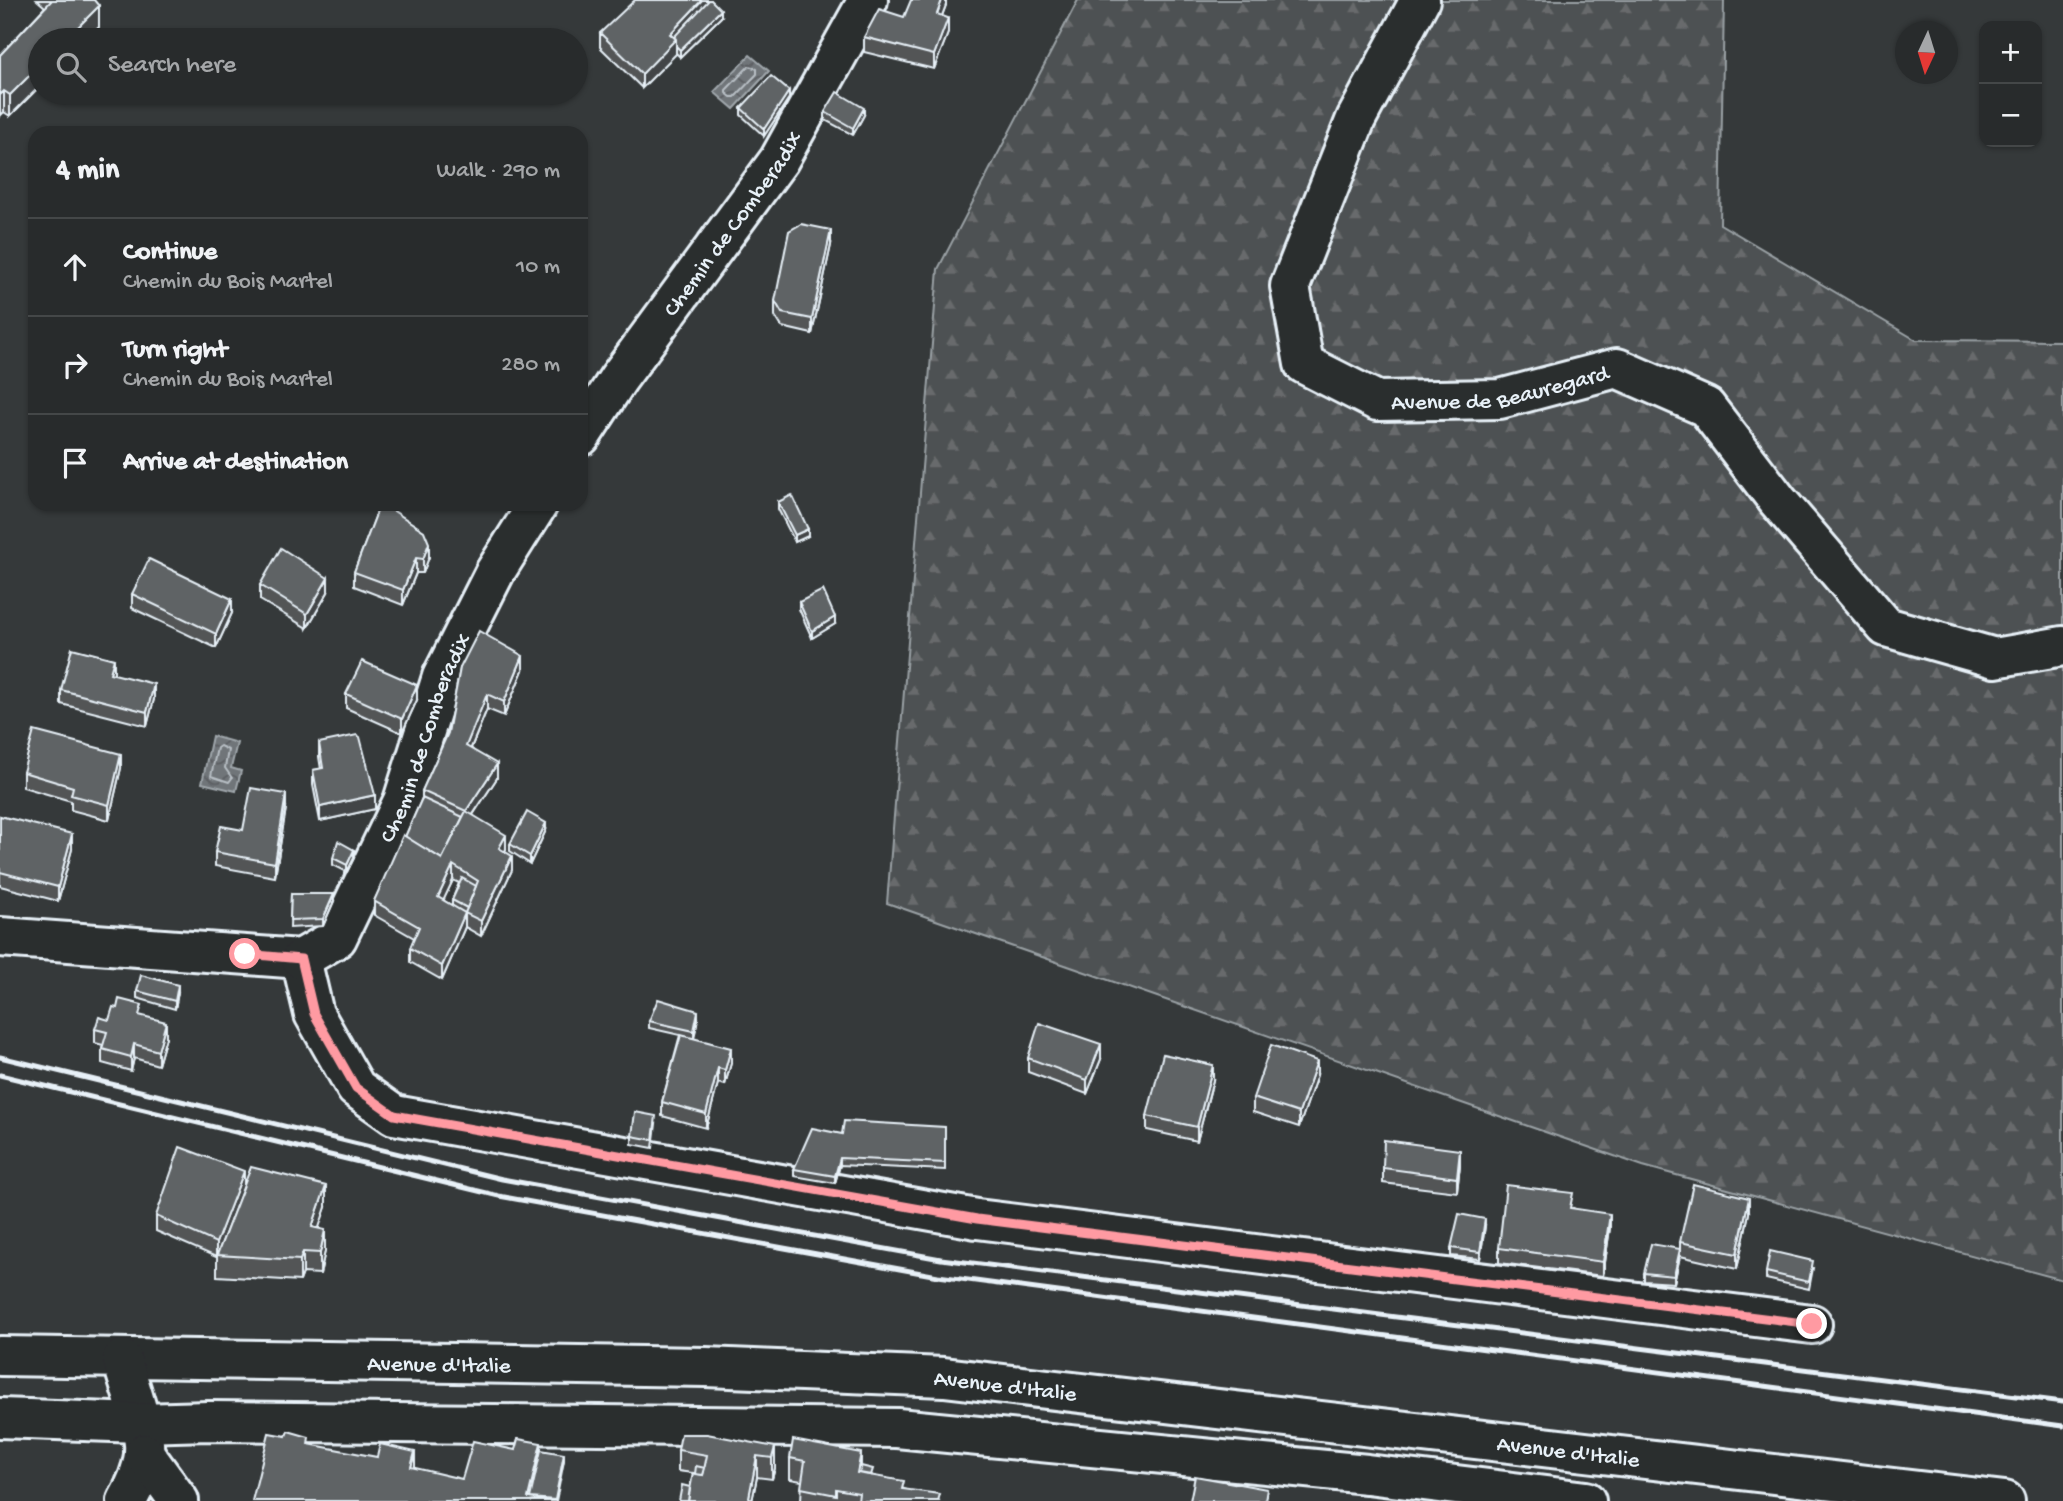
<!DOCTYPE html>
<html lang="en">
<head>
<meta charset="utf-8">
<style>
  :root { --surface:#282b2c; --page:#303334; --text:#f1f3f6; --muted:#a5a7a9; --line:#444748 }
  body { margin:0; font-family:"Gochi Hand",sans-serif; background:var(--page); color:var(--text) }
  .controls { position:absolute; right:21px; top:21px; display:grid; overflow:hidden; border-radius:14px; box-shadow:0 2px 5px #0004 }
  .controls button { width:63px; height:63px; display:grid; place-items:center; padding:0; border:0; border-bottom:2px solid var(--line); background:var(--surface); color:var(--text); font:35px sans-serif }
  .compass { position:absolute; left:1895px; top:21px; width:63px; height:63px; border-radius:50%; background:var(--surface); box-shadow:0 2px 5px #0004; rotate:184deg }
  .stop { position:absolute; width:21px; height:21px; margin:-16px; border:5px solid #ff9aa2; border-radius:50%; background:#fff }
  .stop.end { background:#ff9aa2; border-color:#fff; box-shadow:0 2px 7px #0008 }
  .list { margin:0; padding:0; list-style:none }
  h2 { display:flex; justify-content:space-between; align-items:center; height:91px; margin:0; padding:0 28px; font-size:30px }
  h2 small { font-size:23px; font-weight:400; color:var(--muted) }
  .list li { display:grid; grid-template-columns:46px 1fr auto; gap:21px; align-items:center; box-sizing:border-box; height:98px; padding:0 28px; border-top:2px solid var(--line) }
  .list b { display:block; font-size:26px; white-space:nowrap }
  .list p { margin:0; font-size:23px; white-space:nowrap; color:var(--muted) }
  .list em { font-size:23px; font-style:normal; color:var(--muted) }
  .icon { flex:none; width:38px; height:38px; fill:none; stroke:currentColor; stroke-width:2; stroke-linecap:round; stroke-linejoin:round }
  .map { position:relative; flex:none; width:2063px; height:1501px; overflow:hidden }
  .search { position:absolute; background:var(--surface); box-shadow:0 2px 5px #0004; left:28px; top:28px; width:560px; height:77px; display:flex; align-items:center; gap:18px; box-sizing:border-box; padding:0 24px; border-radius:38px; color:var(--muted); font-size:26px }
  .panel { position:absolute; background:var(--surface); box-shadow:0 2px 5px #0004; left:28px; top:126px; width:560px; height:385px; border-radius:21px }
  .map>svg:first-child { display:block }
  .forest { fill:url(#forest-firs); stroke:#9aa1a5; stroke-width:2 }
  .water { fill:url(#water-waves); stroke:#a0a7ac; stroke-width:2 }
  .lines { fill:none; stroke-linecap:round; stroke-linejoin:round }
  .shore { stroke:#b8bfc5; stroke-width:2 }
  .minor-casing { stroke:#e8f1f8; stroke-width:44 }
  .primary-casing { stroke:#e8f1f8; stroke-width:44 }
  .minor { stroke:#2a2d2e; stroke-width:38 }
  .primary { stroke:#2a2d2e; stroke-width:38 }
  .rail { stroke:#e8f1f8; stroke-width:5 }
  .wall { fill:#525557; stroke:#e8f1f8; stroke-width:2; fill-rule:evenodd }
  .shaded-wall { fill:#424547; stroke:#e8f1f8; stroke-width:2 }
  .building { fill:#5f6365; stroke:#e8f1f8; stroke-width:2; fill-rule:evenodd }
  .route { stroke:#ff9aa2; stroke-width:9 }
  .labels { text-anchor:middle; stroke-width:5; stroke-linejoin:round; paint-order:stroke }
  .street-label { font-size:23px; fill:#e8f1f8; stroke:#2a2d2e }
</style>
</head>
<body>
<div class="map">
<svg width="2063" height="1501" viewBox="0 0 2063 1501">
  <defs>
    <pattern id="forest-firs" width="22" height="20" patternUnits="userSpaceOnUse" patternTransform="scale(1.75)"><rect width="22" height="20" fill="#4d5152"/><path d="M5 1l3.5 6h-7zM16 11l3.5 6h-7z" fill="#676a6c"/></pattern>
    <pattern id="water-waves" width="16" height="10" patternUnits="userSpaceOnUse" patternTransform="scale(1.75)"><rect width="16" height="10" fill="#707579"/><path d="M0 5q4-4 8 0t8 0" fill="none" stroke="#5b5e62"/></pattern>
  </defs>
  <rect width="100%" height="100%" fill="#35393a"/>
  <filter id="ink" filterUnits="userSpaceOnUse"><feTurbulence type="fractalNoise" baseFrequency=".0143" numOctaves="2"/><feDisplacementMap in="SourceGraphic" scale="14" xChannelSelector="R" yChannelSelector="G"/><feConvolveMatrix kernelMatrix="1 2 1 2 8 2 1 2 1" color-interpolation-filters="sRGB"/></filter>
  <g filter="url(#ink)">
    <path class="forest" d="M1078,0h646l-4,224 196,116 147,1v939l-420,-114 -756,-263 51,-634z"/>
    <g class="water">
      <path d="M750,55l19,16 -35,38 -20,-17z"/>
      <path d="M212,736l25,7 -6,25 10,3 -5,20 -34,-8z"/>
    </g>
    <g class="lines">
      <g class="shore">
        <path d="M749,66l8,3v5l-22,23h-4l-5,-4v-3z"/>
        <path d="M220,746l8,4 -3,18 7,10 -3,4 -18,-6 6,-28z"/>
      </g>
      <g class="minor-casing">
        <g id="minor">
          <path id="s1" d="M1420,0l-64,119 -66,167 14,78 73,37 123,-2 117,-31 89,39 72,94 108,126 109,31 68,-12"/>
          <path id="s2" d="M581,436l37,-57 161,-219 89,-160"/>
          <path d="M0,937l301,22 13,55 42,74 38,27 583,104 835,105"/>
          <path id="s3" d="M301,959l36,-21 66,-137 39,-124 53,-105 43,-68"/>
        </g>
      </g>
      <g class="primary-casing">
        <g id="primary">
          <path id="s4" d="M0,1356l706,11 238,10 1061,124"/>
          <path d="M122,1359c6,24 25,72 22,96 -2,17 -9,32 -17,46"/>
          <path d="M0,1418l140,5 69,-2 688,7 470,46 219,27"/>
          <path d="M144,1453l35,48"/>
        </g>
      </g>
      <use href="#minor" class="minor"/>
      <use href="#primary" class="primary"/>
      <g class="rail">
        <path d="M0,1057l502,122 439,80 1122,143"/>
        <path d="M0,1075l499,121 439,80 1125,150"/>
      </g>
    </g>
    <g class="wall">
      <path d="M37,0h57l5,27 -13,13h-46v46l-30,30 -6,-4 -4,-57 45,-48z"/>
      <path d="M946,0v5l-4,11 6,17 -14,36 -70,-17v-15l40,-20z"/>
      <path d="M721,17l-41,40 -4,-4 -34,35 -42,-41v-14z"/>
      <path d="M789,98l-25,38 -23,-21v-7z"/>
      <path d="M825,112l39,3 -11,20 -28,-15z"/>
      <path d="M831,245l-19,89 -30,-7 -7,-11v-15z"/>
      <path d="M778,502l30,34 -13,6 -17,-33z"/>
      <path d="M380,504l49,53 -6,16h-7l-13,32 -49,-19v-14z"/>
      <path d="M260,585l68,7 -21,36 -47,-28z"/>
      <path d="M132,594l100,19 -16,35 -84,-40z"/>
      <path d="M799,602l36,22 -23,14 -13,-29z"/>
      <path d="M460,668l63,2 -19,46 -17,-7 -16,39 26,30 -24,37 33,34 -1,2 7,19 -31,66 -16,-9 -23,53 -32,-18v-14l4,-10 -40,-23v-14l31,-64 17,-39v-7l26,-58zM453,880l6,3 -7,17v6l-9,-6z"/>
      <path d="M113,674l41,25 -7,27 -86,-22v-14z"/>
      <path d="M346,694l71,6 -15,33 -56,-25z"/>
      <path d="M319,743l56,66 -55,12 -7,-36v-15l8,-1 -2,-12z"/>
      <path d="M121,768l-12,52 -38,-10v-9l-48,-14v-15z"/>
      <path d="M286,808l-11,69 -60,-11v-14l28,-22z"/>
      <path d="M0,816l72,33 -14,52 -58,-15z"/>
      <path d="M546,830l-16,34 -20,-13v-7z"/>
      <path d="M333,858h21l-7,14 -14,-7z"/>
      <path d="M291,894l43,7 -11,25 -33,2z"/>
      <path d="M137,991l41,1 -3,17 -38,-11z"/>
      <path d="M142,1016l24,21 -8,28 -24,-7 -3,13 -29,-8v-14l1,-4 -8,-2v-14l14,-9z"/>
      <path d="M698,1018l-4,20 37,25 -6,22 -7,-2 -12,45 -44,-12v-14l18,-67 -31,-7v-7z"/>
      <path d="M1028,1058l73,1 -14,35 -59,-22z"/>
      <path d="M1317,1075l-18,52 -46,-15v-14z"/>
      <path d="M1213,1080l-16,61 -50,-11v-14z"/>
      <path d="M656,1124l-3,24 -21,-4v-8z"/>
      <path d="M945,1127v43l-105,-5 -5,18 -41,-7v-7l48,-35z"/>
      <path d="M1460,1165l-3,27 -74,-9v-15z"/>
      <path d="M244,1185l82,22 -8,21 7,23 -5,23 -17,-1 -3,8 -83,-5v-21l6,-14 -7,16 -60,-26v-15z"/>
      <path d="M1573,1208l37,20 -7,48 -104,-13v-15z"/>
      <path d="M1749,1213l-12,56 -57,-13 -6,27 -30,-2v-8l36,-24v-7z"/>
      <path d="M1485,1226l-5,33 -29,-3v-8z"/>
      <path d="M1813,1268l-4,21 -43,-10v-7z"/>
      <path d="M775,1447v21l-3,11 -15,-2 -5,24 -62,-14 3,-14 -15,-2v-21z"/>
      <path d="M790,1458l71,8 12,10 31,13 36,12h-139l1,-20 -12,-2z"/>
    </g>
    <g class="shaded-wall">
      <path d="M702,0h8l-34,43v11l-34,34v-14l28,-40z"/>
      <path d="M942,0h4v5l-9,24v-15z"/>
      <path d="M99,6v21l-13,13h-21z"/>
      <path d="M721,10v7l-41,40v-7z"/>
      <path d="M948,18v15l-14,36v-14z"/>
      <path d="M40,65v21l-30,30v-21z"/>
      <path d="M4,91v21l-4,4v-21z"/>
      <path d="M789,91v7l-25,38v-7z"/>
      <path d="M864,108v7l-11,20v-7z"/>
      <path d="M831,230v15l-19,89v-15z"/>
      <path d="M808,529v7l-13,6v-7z"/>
      <path d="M429,543v14l-6,16v-14z"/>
      <path d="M416,558v15l-13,32v-15z"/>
      <path d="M328,578v14l-21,36v-14z"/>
      <path d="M232,599v14l-16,35v-14z"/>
      <path d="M835,617v7l-23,14v-7z"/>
      <path d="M523,656v14l-19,46v-14z"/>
      <path d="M114,659v14l-4,14v-14z"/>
      <path d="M154,684v15l-7,27v-14z"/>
      <path d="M417,685v15l-15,33v-14z"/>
      <path d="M487,694v15l-21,51v-14z"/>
      <path d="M121,754v14l-12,52v-15z"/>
      <path d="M497,764v14l-31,47v-14z"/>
      <path d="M286,794v14l-11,69v-14z"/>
      <path d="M375,795v14l-55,12v-14z"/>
      <path d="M546,823v7l-16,34v-8z"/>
      <path d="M72,834v15l-14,52v-14z"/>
      <path d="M506,835v14l-7,14v-15z"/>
      <path d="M354,850v8l-7,14v-7z"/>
      <path d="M512,856v14l-31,66v-15z"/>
      <path d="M453,865v15l-15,32v-15z"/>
      <path d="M334,894v7l-11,25v-7z"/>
      <path d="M465,913v14l-23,53v-14z"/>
      <path d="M178,985v7l-3,17v-8z"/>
      <path d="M698,1011v7l-4,20v-7z"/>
      <path d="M166,1022v15l-8,28v-14z"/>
      <path d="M134,1044v14l-3,13v-14z"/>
      <path d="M1101,1044v15l-14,35v-14z"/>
      <path d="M731,1048v15l-6,22v-15z"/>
      <path d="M1317,1061v14l-18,52v-14z"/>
      <path d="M1213,1065v15l-16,61v-14z"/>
      <path d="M718,1068v15l-12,45v-14z"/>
      <path d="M1460,1150v15l-3,27v-14z"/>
      <path d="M840,1158v7l-5,18v-7z"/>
      <path d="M244,1171v15l-28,71v-14z"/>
      <path d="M326,1186v21l-14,41v-21z"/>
      <path d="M1749,1198v15l-12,56v-15z"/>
      <path d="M1610,1214v14l-7,48v-14z"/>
      <path d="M1485,1219v7l-5,33v-7z"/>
      <path d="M325,1230v21l-5,23v-21z"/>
      <path d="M1680,1249v7l-6,27v-7z"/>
      <path d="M303,1252v21l-3,8v-21z"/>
      <path d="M541,1443v14l-10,44 -3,-3z"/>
      <path d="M775,1447v21l-3,11v-21z"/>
      <path d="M415,1452v15l-4,15v-15z"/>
      <path d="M861,1453v21l-4,-1z"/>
      <path d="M564,1454v7l-8,40h-1z"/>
      <path d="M757,1456v21l-5,24 -3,-4z"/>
    </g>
    <g class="building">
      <path d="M52,0h42l5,6 -34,34h-25v25l-30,30 -6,-4 -4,4v-40z"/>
      <path d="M635,0h67l-32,34 6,5 -34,35 -42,-41z"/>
      <path d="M709,0h2l10,10 -41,40 -4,-4v-7l-2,-2z"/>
      <path d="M911,0h31l-5,14 11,4 -14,37 -70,-18 15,-28 25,8z"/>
      <path d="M771,76l18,15 -25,38 -23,-21z"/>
      <path d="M837,92l27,16 -11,20 -28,-16z"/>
      <path d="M801,224l30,6 -19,89 -30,-6 -7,-12 14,-70z"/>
      <path d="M792,495l16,34 -13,6 -17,-33z"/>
      <path d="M380,504h3l41,27 5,12 -6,16 -7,-1 -13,32 -49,-18z"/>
      <path d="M281,548l47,30 -21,36 -47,-29z"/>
      <path d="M149,559l83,40 -16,35 -84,-40z"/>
      <path d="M823,590l12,27 -23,14 -13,-29z"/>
      <path d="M479,631l44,25 -19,46 -17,-8 -21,52 31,18 -31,47 -44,-20 26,-58 12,-65z"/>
      <path d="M72,648l42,11 -4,14 44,11 -7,28 -86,-22z"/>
      <path d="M362,661l55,24 -15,34 -56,-25z"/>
      <path d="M34,731l87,23 -12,51 -38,-10 2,-8 -50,-15z"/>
      <path d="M357,735l3,2 15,58 -55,12 -7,-37 10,-2 -4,-25z"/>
      <path d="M251,788l35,6 -11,69 -60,-11 6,-26 22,4z"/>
      <path d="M422,798l41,19 -21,42 -37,-22z"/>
      <path d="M466,811l40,24 -7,13 13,8 -31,65 -16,-8 -23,53 -32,-18 9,-21 -45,-26 29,-66 39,24zM453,865l25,16 -13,32 -27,-16z"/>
      <path d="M527,812l19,11 -16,33 -20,-12z"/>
      <path d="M0,816l72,18 -14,53 -58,-15z"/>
      <path d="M338,841l16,9 -7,15 -14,-7z"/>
      <path d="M462,878l14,8 -9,22 -15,-8z"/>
      <path d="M291,894h43l-11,25 -33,1z"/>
      <path d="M141,975l37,10 -3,16 -38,-10z"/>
      <path d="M119,999l23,6 -3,10 27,7 -8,29 -24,-7 -3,13 -29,-8 5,-17 -12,-3 4,-12 10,3 4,-13 4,1z"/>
      <path d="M658,999l40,12 -4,20 -45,-10z"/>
      <path d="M1039,1023l62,21 -14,36 -59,-22z"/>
      <path d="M681,1035l50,13 -6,22 -7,-2 -12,46 -44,-12z"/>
      <path d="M1271,1045l46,16 -18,52 -46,-15z"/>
      <path d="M1163,1054l50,11 -16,62 -50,-11z"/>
      <path d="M635,1112l21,4 -3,24 -21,-4z"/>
      <path d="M844,1121l101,6v36l-105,-5 -5,18 -41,-7 18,-41 30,6z"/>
      <path d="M1384,1140l76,10 -3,28 -74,-10z"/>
      <path d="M180,1147l64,24 -28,72 -60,-27z"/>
      <path d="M251,1167l75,19 -14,41 13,3 -5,23 -17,-1 -3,8 -83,-5z"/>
      <path d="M1693,1184l56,14 -12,56 -57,-12z"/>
      <path d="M1506,1185l67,8 -3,15 40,6 -7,48 -104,-14z"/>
      <path d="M1459,1214l26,5 -5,33 -29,-4z"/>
      <path d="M1651,1244l29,5 -6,27 -30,-3z"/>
      <path d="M1770,1251l43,10 -4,21 -43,-10z"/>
      <path d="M288,1431l21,6 -1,7 69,13 3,-13 35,8 -4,15 51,12 11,-38 42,9 3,-11 23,4 -13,55 28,3h-304l17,-68 17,3z"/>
      <path d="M681,1434h26l68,13 -3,11 -15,-2 -8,41 3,4h-64l5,-28 10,2 4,-20 -29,-5z"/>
      <path d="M793,1440l68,13 -4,20 47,8 -2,8 38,5 -2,7h-80l1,-8 -23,-4v6l-35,-7 4,-27 -15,-3z"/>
      <path d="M541,1450l23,4 -9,46 -25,-2z"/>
      <path d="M696,1466l9,2 -2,7 -8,-1z"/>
      <path d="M861,1466l12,3 -2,6 -11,-2z"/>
      <path d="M1195,1476l72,13 -2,12h-75z"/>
      <path d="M682,1485l8,2 -2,14h-9z"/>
    </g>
  </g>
  <g class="lines" filter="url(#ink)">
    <path class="route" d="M245,954l56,5 13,55 42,74 38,27 583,104 835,105"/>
  </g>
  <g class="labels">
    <g class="street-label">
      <text dy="8" stroke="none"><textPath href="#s2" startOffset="261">Chemin de Comberadix</textPath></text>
      <text dy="8" stroke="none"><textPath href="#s1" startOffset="600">Avenue de Beauregard</textPath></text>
      <text dy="8" stroke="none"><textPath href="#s3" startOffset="261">Chemin de Comberadix</textPath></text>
      <text dy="8" stroke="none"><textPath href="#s4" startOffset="439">Avenue d'Italie</textPath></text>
      <text dy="8" stroke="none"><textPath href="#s4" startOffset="1006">Avenue d'Italie</textPath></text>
      <text dy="8" stroke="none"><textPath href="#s4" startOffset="1573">Avenue d'Italie</textPath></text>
    </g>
  </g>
</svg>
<div class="controls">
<button>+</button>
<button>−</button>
</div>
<svg class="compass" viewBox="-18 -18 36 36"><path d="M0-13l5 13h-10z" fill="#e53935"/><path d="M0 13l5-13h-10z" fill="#a5a7a9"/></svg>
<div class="stop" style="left:245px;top:954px"></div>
<div class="stop end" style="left:1812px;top:1324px"></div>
<div class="search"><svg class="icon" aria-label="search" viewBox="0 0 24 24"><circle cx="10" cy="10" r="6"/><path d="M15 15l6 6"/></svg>Search here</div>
<section class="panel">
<h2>4 min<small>Walk · 290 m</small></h2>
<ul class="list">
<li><svg class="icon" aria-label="ahead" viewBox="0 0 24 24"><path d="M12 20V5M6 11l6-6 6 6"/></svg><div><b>Continue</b><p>Chemin du Bois Martel</p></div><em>10 m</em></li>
<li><svg class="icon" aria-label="right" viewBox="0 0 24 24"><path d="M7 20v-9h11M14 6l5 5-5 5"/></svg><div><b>Turn right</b><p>Chemin du Bois Martel</p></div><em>280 m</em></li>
<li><svg class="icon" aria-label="arrive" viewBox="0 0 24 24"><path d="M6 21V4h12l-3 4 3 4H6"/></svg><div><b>Arrive at destination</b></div></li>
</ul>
</section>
</div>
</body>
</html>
